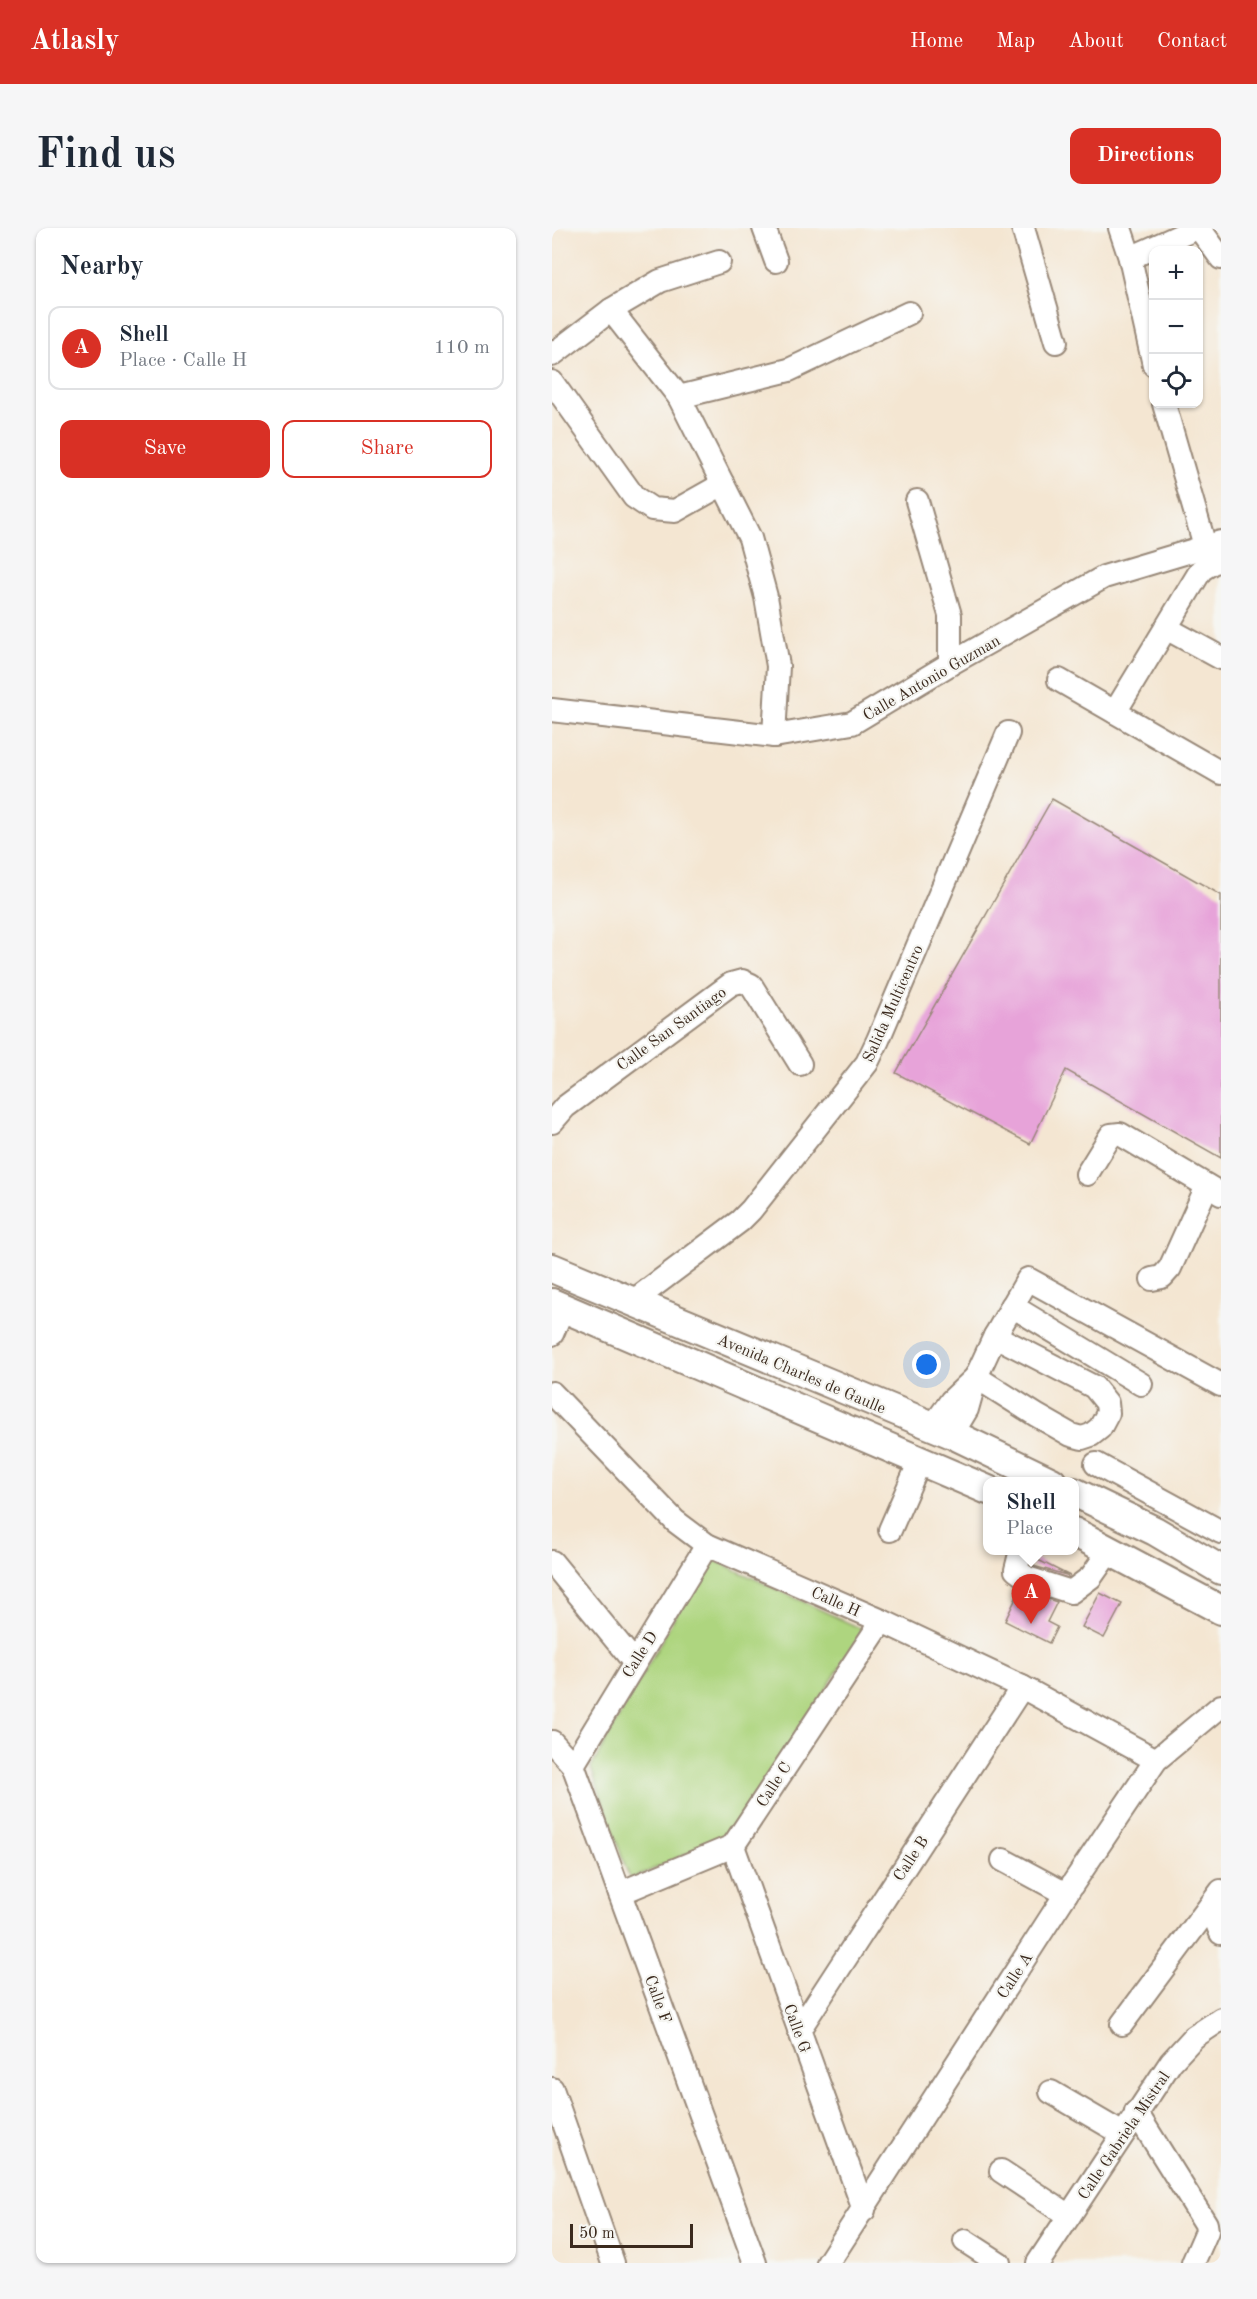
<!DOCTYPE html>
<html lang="en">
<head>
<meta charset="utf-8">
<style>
  :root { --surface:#fff; --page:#f6f6f7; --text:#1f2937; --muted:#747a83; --line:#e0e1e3; --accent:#d93025 }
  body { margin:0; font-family:"Old Standard TT",serif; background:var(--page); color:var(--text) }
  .controls { position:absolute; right:18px; top:18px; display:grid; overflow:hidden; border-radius:12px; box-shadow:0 2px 4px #0004 }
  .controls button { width:54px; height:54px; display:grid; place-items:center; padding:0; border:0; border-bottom:2px solid var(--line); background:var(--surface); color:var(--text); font:30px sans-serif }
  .scale { position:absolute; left:18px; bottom:15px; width:123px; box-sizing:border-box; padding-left:6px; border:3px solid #3b2a1e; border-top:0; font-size:16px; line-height:21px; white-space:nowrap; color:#3b2a1e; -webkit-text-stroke:4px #f6f6f2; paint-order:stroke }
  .you { position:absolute; left:375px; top:1137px; width:21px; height:21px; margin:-15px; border:4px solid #fff; border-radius:50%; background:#1a73e8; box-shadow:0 0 0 9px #1a73e833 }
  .badge { display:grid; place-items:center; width:39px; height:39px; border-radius:50%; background:var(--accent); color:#fff; font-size:20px; font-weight:700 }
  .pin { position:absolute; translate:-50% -50px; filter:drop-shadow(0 2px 3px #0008) }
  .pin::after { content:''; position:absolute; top:32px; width:21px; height:18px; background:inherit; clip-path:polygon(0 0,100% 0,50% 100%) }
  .popup { position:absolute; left:431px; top:1249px; width:96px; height:78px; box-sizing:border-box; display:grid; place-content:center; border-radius:12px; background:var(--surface); filter:drop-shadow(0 2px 4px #0005); font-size:20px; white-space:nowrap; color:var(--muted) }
  .popup b { font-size:22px; color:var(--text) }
  .popup::after { content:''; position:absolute; left:50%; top:100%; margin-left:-12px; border:12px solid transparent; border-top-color:var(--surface) }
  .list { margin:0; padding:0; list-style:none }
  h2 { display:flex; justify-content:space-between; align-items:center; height:78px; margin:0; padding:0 24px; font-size:26px }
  h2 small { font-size:20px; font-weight:400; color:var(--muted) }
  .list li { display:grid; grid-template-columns:39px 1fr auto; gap:18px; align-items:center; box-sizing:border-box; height:84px; margin:0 12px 12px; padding:0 12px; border:2px solid var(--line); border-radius:12px }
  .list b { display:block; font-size:22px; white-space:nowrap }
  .list p { margin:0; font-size:20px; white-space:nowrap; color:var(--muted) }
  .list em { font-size:20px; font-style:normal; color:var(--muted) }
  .actions { display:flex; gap:12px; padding:18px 24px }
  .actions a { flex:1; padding:14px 0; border:2px solid var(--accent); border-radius:12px; text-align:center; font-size:21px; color:var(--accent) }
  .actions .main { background:var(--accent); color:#fff }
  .icon { flex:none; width:33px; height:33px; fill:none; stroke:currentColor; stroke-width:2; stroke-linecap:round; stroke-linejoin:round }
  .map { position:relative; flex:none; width:669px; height:2035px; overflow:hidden; border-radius:12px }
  header { display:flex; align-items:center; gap:36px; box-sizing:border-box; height:84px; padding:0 30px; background:var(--accent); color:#fff }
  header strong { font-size:28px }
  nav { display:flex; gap:33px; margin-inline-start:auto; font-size:21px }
  .intro { display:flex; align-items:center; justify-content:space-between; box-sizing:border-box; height:144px; padding:0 36px }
  h1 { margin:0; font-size:42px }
  .button { padding:15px 27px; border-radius:12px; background:var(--accent); color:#fff; font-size:21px; font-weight:700 }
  main { display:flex; gap:36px; padding:0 36px }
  aside { flex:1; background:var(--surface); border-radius:12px; box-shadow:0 2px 4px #0004 }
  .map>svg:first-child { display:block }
  .green { fill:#aed57f; stroke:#74804e; stroke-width:1.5 }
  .building { fill:#e7a3d9 }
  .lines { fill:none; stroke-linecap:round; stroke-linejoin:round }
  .minor-casing { stroke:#988878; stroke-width:26 }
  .major-casing { stroke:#988878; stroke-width:32 }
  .minor { stroke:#fff; stroke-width:22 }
  .major { stroke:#fff; stroke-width:28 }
  .labels { text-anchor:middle; stroke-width:4.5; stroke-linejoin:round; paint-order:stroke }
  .street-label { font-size:16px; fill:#3b2a1e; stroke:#f6f6f2 }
</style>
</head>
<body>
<header>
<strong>Atlasly</strong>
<nav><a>Home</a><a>Map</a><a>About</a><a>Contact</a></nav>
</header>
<div class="intro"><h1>Find us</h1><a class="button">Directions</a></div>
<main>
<aside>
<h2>Nearby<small></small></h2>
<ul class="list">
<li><span class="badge">A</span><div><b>Shell</b><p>Place · Calle H</p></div><em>110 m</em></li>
</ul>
<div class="actions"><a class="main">Save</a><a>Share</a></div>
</aside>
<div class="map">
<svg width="669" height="2035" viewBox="0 0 669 2035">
  <rect width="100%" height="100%" fill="#f6f6f2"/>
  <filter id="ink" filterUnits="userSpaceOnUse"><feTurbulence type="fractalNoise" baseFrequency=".0167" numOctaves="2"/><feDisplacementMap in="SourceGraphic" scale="12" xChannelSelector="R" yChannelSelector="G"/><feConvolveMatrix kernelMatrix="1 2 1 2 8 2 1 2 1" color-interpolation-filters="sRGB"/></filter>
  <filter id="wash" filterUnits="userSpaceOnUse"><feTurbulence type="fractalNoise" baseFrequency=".008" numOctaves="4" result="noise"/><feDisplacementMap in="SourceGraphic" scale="24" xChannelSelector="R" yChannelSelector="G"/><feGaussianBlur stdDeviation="1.35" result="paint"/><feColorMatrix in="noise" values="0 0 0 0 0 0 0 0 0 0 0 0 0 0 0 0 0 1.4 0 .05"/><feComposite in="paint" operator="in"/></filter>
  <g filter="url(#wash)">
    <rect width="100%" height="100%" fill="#f4e6d2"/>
    <path class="green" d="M156,1329l156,73 -130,202 -104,48 -39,-112z"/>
    <g id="blocks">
      <g class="building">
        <path d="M500,571l169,96v263l-155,-88 -36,74 -134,-71z"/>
        <path d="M484,1331l34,17 -37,-10z"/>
        <path d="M468,1362l37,12 -10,20 10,5 -8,16 -44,-22z"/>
        <path d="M548,1365l22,11 -18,34 -22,-11z"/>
      </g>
    </g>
  </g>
  <g filter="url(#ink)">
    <use href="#blocks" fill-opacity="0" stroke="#988878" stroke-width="1.5"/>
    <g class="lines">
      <g class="minor-casing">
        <g id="minor">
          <path d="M212,0l12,33"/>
          <path d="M471,0l33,114"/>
          <path d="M568,0l10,30 24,107"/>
          <path d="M647,0l22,30"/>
          <path d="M578,30l67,-30"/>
          <path d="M59,82l68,87 71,141 16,59 12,69 -4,70"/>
          <path d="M0,127l59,-45 49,-29 59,-19"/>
          <path d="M0,154l82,115 18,12 23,2 48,-27"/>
          <path d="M127,169l110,-27 120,-57"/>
          <path d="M612,176l41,142"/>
          <path d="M365,273l33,114v49"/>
          <path d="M614,400l55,30"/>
          <path d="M507,452l162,93"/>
          <path d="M0,482l222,26 78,-13 98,-59 154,-87 117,-35"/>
          <path d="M563,484l86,-142 13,-8 7,-1"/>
          <path d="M0,894l13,-15 166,-123 11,-3 9,4 49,79"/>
          <path d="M535,946l24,-39 9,-1 101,60"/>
          <path d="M600,1051l10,-2 8,-9 37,-82"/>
          <path d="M80,1074l108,-81 11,-11 116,-147 11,-23 130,-307"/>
          <path d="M460,1078l129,78"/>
          <path d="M0,1106l11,-26"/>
          <path d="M424,1149l60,38 35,20 11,3 9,-3 9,-7 8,-15 -1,-10 -13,-16 -99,-51"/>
          <path d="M0,1165l123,128 32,24 175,76 140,66 134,73"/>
          <path d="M381,1198l18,-25 24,-23"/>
          <path d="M400,1206l15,-25 9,-32 19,-41 33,-57 193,106"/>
          <path d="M544,1236l125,68"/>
          <path d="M338,1302l30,-69"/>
          <path d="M469,1322l-5,20 11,8 44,14 20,-15 19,-27"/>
          <path d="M0,1334l82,100"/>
          <path d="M0,1514l21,23 182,498"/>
          <path d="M21,1537l134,-220"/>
          <path d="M181,1618l131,364"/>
          <path d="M451,1632l63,34"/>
          <path d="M68,1665l113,-47 149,-225"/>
          <path d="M658,1678l11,27"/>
          <path d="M570,1796l99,-133"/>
          <path d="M247,1802l223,-343"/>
          <path d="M0,1861l61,174"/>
          <path d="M499,1864l72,42"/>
          <path d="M584,1884l70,112 1,7 -14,32"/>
          <path d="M449,1943l68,45"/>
          <path d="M413,2013l34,22"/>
          <path d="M276,2035l238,-369 90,-134 65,-54"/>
          <path d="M486,2035l133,-201 23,-25 27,-18"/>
        </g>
      </g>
      <g class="major-casing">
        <g id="major">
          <path d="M0,1040l400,166 100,48"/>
          <path d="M0,1075l436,187"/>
          <path d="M522,1264l81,39 66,39"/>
          <path d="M522,1304l147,78"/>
        </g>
      </g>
      <use href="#minor" class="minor"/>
      <use href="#major" class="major"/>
    </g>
  </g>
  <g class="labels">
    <g class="street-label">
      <text transform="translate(379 449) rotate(-30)" y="6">Calle Antonio Guzman</text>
      <text transform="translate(340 775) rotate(-66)" y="6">Salida Multicentro</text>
      <text transform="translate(119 800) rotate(-36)" y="6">Calle San Santiago</text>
      <text transform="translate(250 1145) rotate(23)" y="6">Avenida Charles de Gaulle</text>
      <text transform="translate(284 1373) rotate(24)" y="6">Calle H</text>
      <text transform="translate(87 1426) rotate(-58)" y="6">Calle D</text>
      <text transform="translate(221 1556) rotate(-57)" y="6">Calle C</text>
      <text transform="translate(358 1630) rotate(-57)" y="6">Calle B</text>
      <text transform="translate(462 1747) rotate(-57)" y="6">Calle A</text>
      <text transform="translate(107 1771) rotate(70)" y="6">Calle F</text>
      <text transform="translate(246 1800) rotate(70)" y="6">Calle G</text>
      <text transform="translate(571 1907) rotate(-56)" y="6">Calle Gabriela Mistral</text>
    </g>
  </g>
</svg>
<div class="controls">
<button>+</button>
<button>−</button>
<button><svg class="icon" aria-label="locate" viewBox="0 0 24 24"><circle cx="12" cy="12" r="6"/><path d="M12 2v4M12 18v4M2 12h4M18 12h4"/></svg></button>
</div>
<div class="scale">50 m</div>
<div class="you"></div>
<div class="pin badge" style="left:479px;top:1396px">A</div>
<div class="popup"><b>Shell</b>Place</div>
</div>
</main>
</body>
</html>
